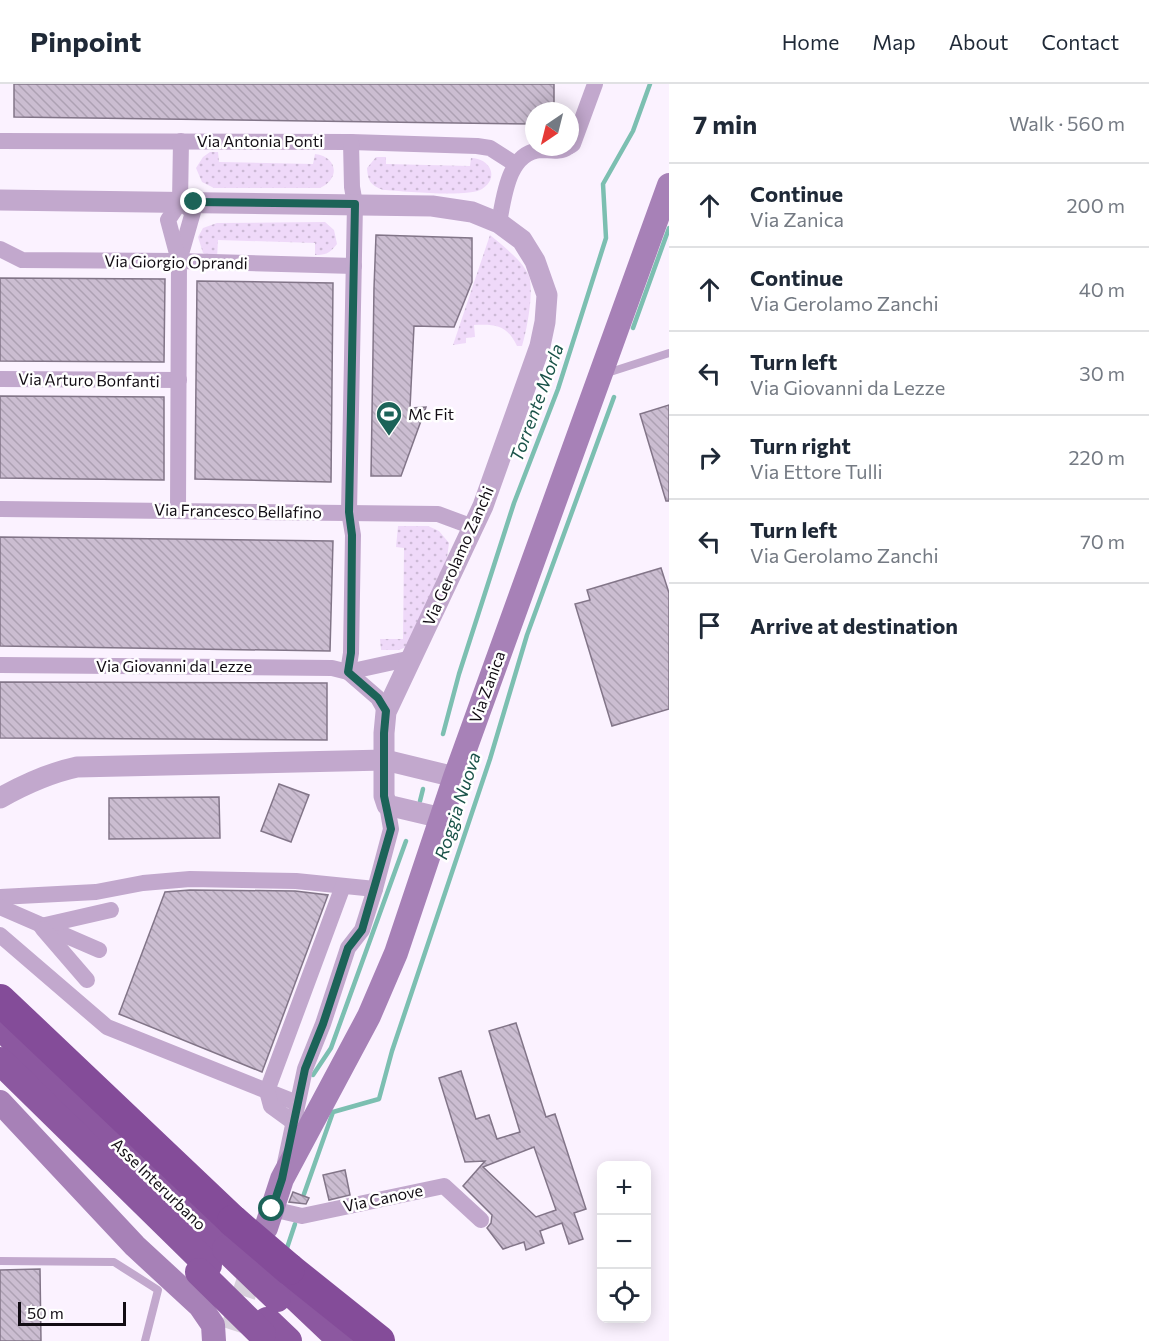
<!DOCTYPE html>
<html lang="en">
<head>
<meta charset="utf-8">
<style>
  :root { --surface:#fff; --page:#f6f6f7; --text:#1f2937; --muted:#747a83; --line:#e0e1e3 }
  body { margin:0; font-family:Commissioner,sans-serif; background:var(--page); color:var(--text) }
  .controls { position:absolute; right:18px; bottom:18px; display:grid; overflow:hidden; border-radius:12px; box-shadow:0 3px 15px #0003 }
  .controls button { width:54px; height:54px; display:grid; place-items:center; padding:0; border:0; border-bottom:2px solid var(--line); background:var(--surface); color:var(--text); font:30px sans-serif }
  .compass { position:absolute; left:525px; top:18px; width:54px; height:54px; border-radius:50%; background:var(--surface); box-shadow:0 3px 15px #0003; rotate:215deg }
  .scale { position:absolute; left:18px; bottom:15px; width:108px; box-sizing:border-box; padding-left:6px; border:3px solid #120d14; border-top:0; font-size:16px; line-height:21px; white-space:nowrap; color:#120d14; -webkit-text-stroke:4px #fff; paint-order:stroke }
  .stop { position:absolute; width:18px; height:18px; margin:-14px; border:4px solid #1c6358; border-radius:50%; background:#fff }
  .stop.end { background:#1c6358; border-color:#fff; box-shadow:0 2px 6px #0008 }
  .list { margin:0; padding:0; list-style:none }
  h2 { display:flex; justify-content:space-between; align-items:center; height:78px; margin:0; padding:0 24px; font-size:26px }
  h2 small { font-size:20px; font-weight:400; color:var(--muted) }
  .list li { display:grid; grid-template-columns:39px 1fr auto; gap:18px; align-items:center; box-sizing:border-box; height:84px; padding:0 24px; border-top:2px solid var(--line) }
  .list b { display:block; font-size:22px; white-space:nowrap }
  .list p { margin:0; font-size:20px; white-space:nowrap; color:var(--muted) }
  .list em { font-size:20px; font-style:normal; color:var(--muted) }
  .icon { flex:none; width:33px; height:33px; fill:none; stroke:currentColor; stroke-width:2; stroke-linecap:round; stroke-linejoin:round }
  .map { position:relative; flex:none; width:669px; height:1257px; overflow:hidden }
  header { display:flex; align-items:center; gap:36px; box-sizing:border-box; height:84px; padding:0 30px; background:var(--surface); border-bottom:2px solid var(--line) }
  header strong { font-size:28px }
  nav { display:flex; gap:33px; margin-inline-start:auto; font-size:21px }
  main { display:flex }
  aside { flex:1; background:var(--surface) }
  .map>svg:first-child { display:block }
  .grass { fill:url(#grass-dots) }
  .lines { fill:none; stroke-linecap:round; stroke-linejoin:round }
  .stream { stroke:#7cbfb1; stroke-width:4.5 }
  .building { fill:url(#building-back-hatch); stroke:#827588; stroke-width:1.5; fill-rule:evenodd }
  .secondary-tunnel { stroke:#d8d0dc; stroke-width:24; stroke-dasharray:24 12; stroke-linecap:butt }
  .service { stroke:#c2a8cd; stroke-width:8 }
  .minor { stroke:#c2a8cd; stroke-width:16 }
  .tertiary { stroke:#c2a8cd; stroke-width:21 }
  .secondary { stroke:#a781b7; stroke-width:24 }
  .trunk { stroke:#8c58a0; stroke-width:28 }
  .motorway { stroke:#844c99; stroke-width:32 }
  .trunk-bridge { stroke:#8c58a0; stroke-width:28 }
  .motorway-bridge { stroke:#844c99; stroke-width:32 }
  .route { stroke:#1c6358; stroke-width:8 }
  .labels { text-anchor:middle; stroke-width:5; stroke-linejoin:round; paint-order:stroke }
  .street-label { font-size:16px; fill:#120d14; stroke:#fff }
  .poi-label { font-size:16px; fill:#120d14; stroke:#fff; text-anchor:start }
  .water-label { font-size:18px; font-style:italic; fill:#1a5349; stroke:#fff }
</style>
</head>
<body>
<header>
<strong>Pinpoint</strong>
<nav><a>Home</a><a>Map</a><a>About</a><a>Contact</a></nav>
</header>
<main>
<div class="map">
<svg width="669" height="1257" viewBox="0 0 669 1257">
  <defs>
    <pattern id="grass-dots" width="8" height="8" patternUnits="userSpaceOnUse" patternTransform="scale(1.5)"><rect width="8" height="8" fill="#efd9f9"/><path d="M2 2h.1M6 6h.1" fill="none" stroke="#ccb9d5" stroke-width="1.8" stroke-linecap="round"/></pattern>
    <pattern id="building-back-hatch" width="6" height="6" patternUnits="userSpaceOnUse" patternTransform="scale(1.5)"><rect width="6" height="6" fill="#cbbdd1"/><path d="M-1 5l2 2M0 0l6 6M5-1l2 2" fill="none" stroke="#ada1b3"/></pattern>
  </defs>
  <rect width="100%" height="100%" fill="#fbf2ff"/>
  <g class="grass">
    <path d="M210,68h8l1,10 94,2 2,-10c22,2 26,25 5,34h-106l-12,-6 -6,-14 7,-11z"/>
    <path d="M376,73h10v7l84,2 1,-8c19,0 29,20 11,31 -15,9 -79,2 -99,1 -12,-5 -15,-8 -16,-22z"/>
    <path d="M325,138l9,8 3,14c-7,9 -11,11 -22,11v-12l-97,-3 -1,18h-5l-9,-5 -5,-16 5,-9 14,-5z"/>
    <path d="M490,151c12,10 33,26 39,41 5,16 -2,54 -7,70h-5c-10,-21 -21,-22 -43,-21l1,12 -9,1v5l-13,2z"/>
    <path d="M398,442h30l11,5 10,12 -2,15 -38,88 -10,4h-18l-1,-11h23l1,-91 -8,-1z"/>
  </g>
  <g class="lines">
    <g class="stream">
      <path d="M633,244l36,-100"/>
      <path d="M443,650l16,-60 55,-171 44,-114 48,-151 -3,-54 30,-53 17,-47"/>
      <path d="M420,717l3,-12"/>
      <path d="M313,991l18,-27 75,-207"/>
      <path d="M304,1110l29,-82 46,-13 13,-48 98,-292 37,-124 87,-238"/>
      <path d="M286,1167l9,-27"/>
    </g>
  </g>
  <g class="building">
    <path d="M14,0h540v27h-20v13l-520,-7z"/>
    <path d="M376,151l96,3v44l-18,45 -40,-1 -4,82 16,-1 -25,69h-30l3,-188z"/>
    <path d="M0,194l165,1 -1,83 -164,-1z"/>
    <path d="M197,197l136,2 -2,199 -136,-3z"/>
    <path d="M0,312l164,1v83l-164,-2z"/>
    <path d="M669,321v96h-3l-26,-87z"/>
    <path d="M0,453l333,4 -3,110 -330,-5z"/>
    <path d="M661,484l8,25v116l-57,17 -37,-122 15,-4 -3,-10z"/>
    <path d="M0,598l327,1v57l-327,-2z"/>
    <path d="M279,700l30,11 -18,47 -30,-11z"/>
    <path d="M219,713l1,41 -111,1v-41z"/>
    <path d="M190,806l105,1 33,4 -66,177 -143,-58 46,-122z"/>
    <path d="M516,939l30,94 9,-3 31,95 -12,4 9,26 -14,5 -7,-21 -22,8 4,12 -18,7 -2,-8 -21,7 -16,-21 4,-5 1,-8 -29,-29 22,-25 -20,1 -26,-84 22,-7 15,48 13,-4 8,24 23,-7 -31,-101zM534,1063l22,63 -20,7 -53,-50z"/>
    <path d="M345,1086l5,25 -21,5 -6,-25z"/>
    <path d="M293,1108l16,6 -3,6 -17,-2z"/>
    <path d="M40,1185l1,72h-41v-71z"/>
  </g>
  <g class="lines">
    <path class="secondary-tunnel" d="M232,1246l24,-72"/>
    <g class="service">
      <path d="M604,290l65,-21"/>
      <path d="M0,1177l114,1 44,28 -13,51"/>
    </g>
    <g class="minor">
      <path d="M0,57l351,1 126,4 13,2 25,16"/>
      <path d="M570,62l3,-2 22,-60"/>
      <path d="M499,139c5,-26 9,-71 42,-73 9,0 19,3 27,-3"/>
      <path d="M0,165l22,11 157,1 175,5"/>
      <path d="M179,177l14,-49 -13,-10"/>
      <path d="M0,295l179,1"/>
      <path d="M0,425l438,5 35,13"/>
      <path d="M178,426l1,-249 -11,-41 12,-18 1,-61"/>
      <path d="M0,581l332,3 16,4 30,26 8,14"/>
      <path d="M348,588l3,-19 2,-118 -4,-23 6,-308 -3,-17 -1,-45"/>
      <path d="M348,588l64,-14"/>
      <path d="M0,813l96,-5 47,-9 47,-4 106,2 79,8"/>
      <path d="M0,823l99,43"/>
      <path d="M41,842l70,-16"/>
      <path d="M43,845l44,51"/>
      <path d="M0,851l107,92 190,76"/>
      <path d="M293,1038l-22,-16 -4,-15 76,-205"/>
      <path d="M285,1079l20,-94 18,-45 25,-76 14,-18 13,-41 16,-60 -4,-24"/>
      <path d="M272,1125l30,7 142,-30 37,34"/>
    </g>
    <g class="tertiary">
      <path d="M0,116l432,6 40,6 27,11 23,17 13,21 12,34 -2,27 -5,24 -57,160 -97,206 -2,21v63l3,9 55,13"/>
      <path d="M0,714c25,-14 49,-25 77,-31l308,-7 70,17"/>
    </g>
    <g class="secondary">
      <path d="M0,1018l135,144 65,60 13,19 1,16"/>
      <path d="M266,1144l16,-49 87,-163 27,-63 59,-176 214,-592"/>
    </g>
    <g class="trunk">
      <path d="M0,941l47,49 179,175"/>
      <path d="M0,977l208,204"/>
      <path d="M281,1199l61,58"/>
      <path d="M267,1237l21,20"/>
    </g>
    <g class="motorway">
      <path d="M0,916l233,221"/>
      <path d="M289,1185l90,72"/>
    </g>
    <g class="trunk-bridge">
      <path d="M226,1165l51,49"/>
      <path d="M199,1188l63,62"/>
    </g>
    <path class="motorway-bridge" d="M233,1137l56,48"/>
  </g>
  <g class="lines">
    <path class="route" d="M194,118l161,2 -6,308 3,23 -1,118 -3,19 30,26 8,13 -2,22v63l7,33 -29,101 -14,18 -25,76 -18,45 -23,110 -10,30"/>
  </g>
  <defs>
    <g id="stadium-pin" transform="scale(1.35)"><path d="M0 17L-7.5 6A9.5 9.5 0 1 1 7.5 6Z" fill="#1c6358" stroke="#fff"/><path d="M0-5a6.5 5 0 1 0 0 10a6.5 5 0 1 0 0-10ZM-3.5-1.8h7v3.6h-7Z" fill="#fff"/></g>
  </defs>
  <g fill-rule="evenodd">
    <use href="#stadium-pin" x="389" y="330"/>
  </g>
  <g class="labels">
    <g class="street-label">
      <text x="260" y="63">Via Antonia Ponti</text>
      <text transform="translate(176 178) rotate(1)" y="6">Via Giorgio Oprandi</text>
      <text transform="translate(89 296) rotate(1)" y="6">Via Arturo Bonfanti</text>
      <text transform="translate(238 427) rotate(1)" y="6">Via Francesco Bellafino</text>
      <text transform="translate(458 472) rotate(-66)" y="6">Via Gerolamo Zanchi</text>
      <text x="174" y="588">Via Giovanni da Lezze</text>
      <text transform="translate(487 603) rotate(-70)" y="6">Via Zanica</text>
      <text transform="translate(159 1100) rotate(44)" y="6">Asse Interurbano</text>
      <text transform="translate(383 1114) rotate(-12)" y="6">Via Canove</text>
    </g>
    <g class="poi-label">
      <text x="408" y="336">Mc Fit</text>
    </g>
    <g class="water-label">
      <text transform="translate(537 319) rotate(-70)" y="6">Torrente Morla</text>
      <text transform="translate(458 722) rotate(-72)" y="6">Roggia Nuova</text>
    </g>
  </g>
</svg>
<div class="controls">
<button>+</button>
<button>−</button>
<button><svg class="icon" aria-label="locate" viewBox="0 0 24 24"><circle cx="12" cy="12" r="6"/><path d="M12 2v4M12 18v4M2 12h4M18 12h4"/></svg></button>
</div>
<svg class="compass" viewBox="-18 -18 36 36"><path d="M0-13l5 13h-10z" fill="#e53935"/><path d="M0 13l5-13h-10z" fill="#747a83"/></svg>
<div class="scale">50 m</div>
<div class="stop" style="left:272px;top:1125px"></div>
<div class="stop end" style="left:194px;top:118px"></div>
</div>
<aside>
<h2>7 min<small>Walk · 560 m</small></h2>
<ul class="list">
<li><svg class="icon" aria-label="ahead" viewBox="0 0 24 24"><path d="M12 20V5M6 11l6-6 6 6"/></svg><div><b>Continue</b><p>Via Zanica</p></div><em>200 m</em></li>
<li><svg class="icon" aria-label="ahead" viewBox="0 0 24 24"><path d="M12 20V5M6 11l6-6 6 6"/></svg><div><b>Continue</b><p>Via Gerolamo Zanchi</p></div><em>40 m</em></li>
<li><svg class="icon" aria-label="left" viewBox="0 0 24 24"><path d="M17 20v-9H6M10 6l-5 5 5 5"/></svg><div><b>Turn left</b><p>Via Giovanni da Lezze</p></div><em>30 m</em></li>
<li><svg class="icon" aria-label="right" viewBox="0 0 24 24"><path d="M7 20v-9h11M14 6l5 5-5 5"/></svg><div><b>Turn right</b><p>Via Ettore Tulli</p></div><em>220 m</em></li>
<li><svg class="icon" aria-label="left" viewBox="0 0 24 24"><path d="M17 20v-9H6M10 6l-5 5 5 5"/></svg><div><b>Turn left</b><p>Via Gerolamo Zanchi</p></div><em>70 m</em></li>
<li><svg class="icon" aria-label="arrive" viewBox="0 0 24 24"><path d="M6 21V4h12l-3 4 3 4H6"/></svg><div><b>Arrive at destination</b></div></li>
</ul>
</aside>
</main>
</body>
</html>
